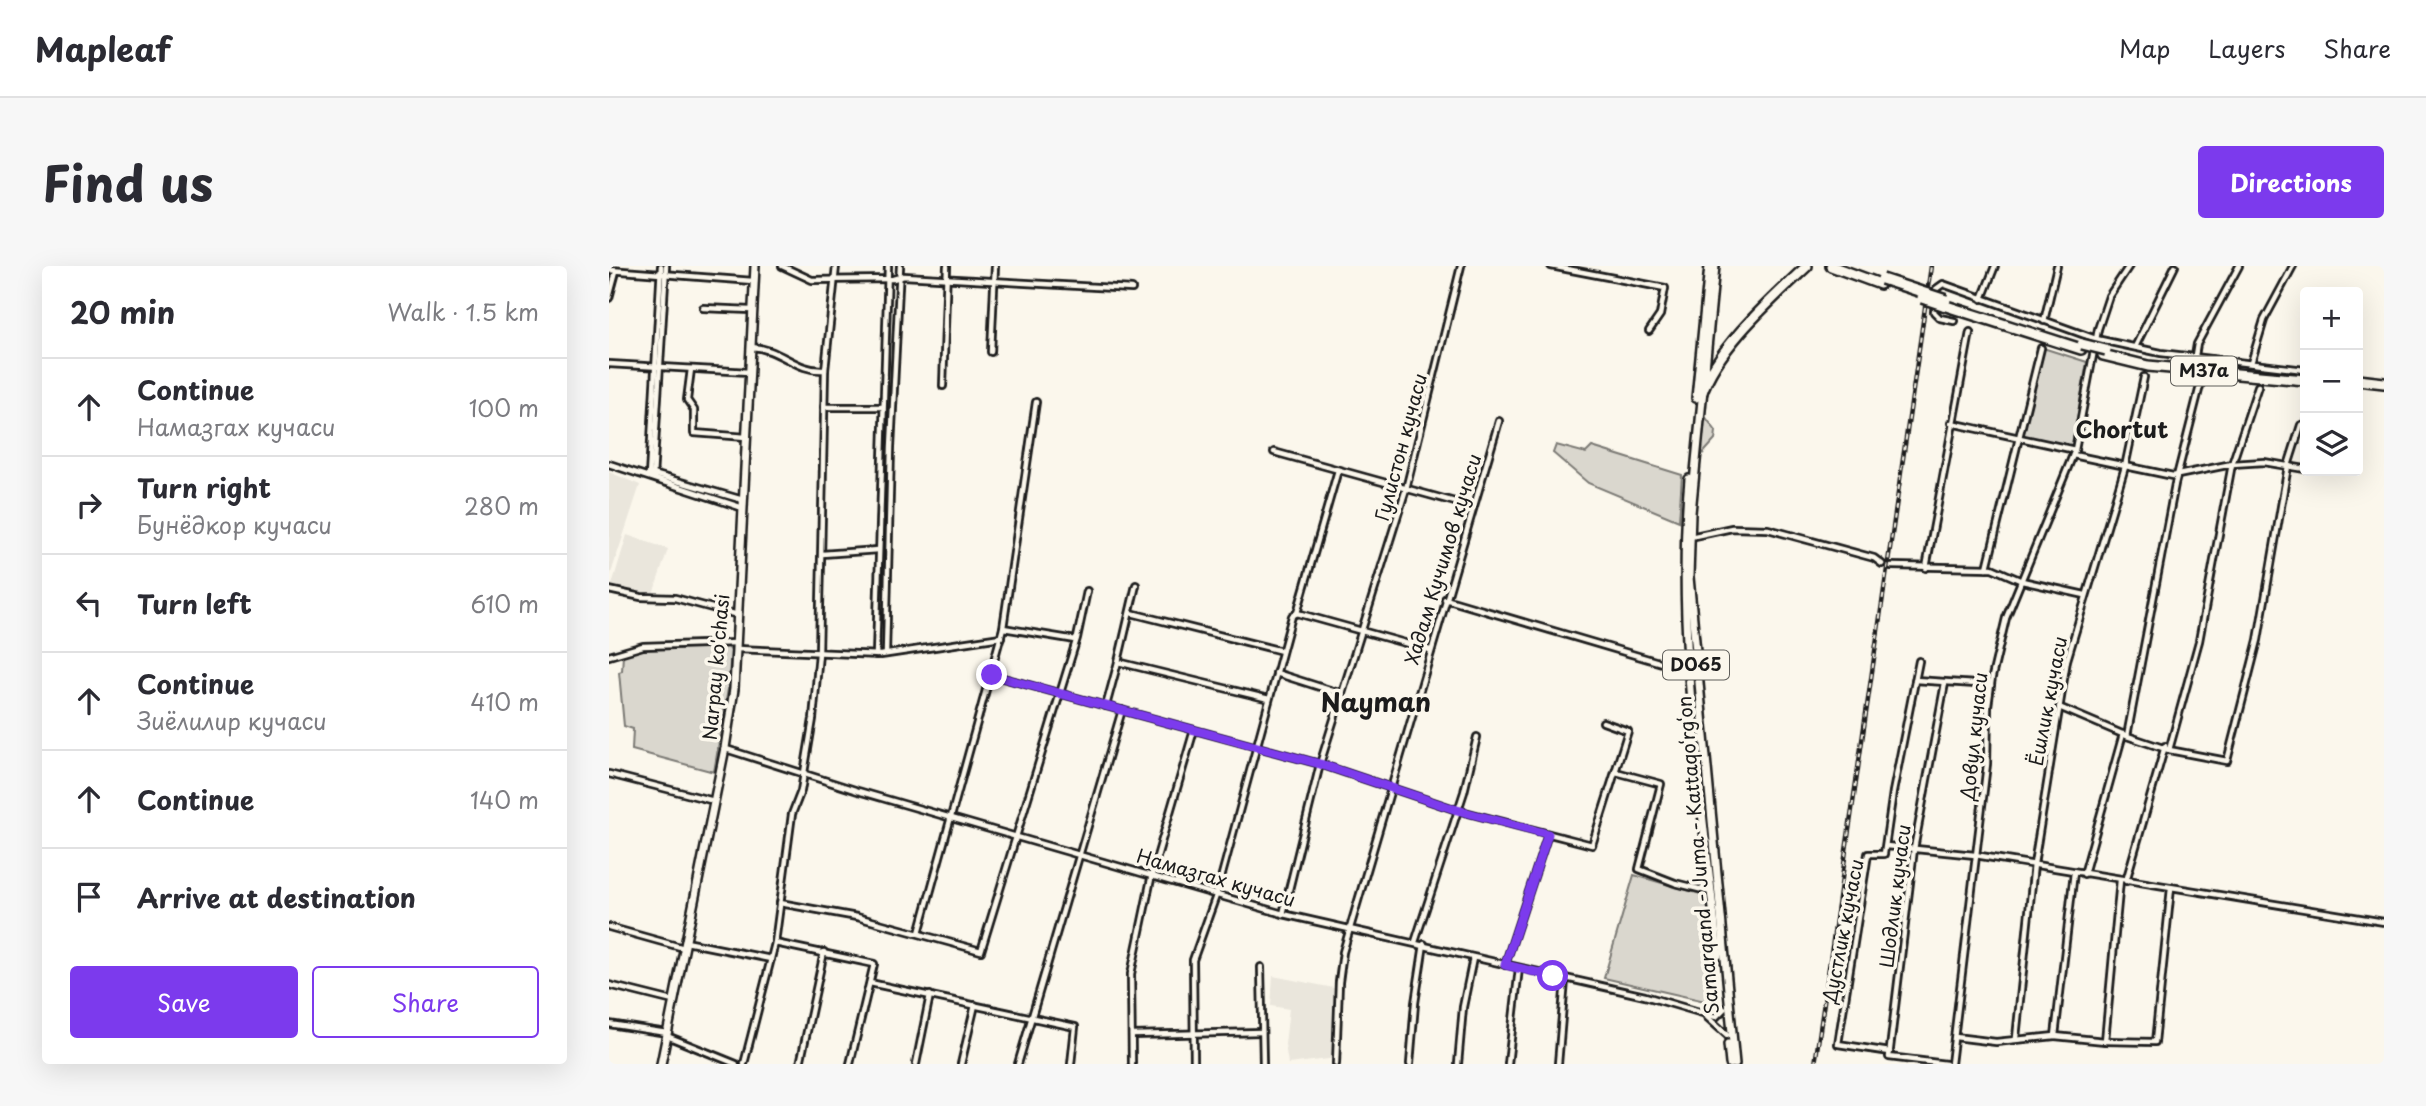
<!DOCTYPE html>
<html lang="en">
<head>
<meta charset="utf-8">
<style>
  :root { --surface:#fff; --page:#f7f7f7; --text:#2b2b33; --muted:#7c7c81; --line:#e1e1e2; --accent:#7c3aed }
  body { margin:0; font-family:"Playpen Sans",sans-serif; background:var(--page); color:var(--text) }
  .controls { position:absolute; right:21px; top:21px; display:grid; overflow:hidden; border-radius:7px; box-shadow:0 7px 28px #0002 }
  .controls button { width:63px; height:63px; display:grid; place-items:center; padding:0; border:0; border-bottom:2px solid var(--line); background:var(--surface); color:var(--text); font:35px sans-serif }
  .stop { position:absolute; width:21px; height:21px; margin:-16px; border:5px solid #7c3aed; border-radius:50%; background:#fff }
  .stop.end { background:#7c3aed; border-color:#fff; box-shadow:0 2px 7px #0008 }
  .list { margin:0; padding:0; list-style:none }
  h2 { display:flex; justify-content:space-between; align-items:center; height:91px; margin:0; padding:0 28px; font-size:30px }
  h2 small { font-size:23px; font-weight:400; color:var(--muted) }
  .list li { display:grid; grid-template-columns:46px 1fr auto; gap:21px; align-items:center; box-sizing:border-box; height:98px; padding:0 28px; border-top:2px solid var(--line) }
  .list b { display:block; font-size:26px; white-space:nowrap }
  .list p { margin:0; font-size:23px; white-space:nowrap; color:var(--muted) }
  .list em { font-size:23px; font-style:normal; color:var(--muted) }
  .actions { display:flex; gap:14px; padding:21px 28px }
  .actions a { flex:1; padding:16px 0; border:2px solid var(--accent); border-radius:7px; text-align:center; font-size:24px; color:var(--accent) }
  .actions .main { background:var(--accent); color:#fff }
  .icon { flex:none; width:38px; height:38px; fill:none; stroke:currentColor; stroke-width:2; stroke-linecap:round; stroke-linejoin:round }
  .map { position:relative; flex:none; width:1775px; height:798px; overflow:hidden; border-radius:7px }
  header { display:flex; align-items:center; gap:42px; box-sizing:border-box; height:98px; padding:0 35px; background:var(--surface); border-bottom:2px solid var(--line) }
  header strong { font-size:33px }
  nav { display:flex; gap:38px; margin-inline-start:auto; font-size:24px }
  .intro { display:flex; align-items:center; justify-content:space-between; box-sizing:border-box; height:168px; padding:0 42px }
  h1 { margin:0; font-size:49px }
  .button { padding:18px 32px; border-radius:7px; background:var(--accent); color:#fff; font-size:24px; font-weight:700 }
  main { display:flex; gap:42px; padding:0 42px }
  aside { flex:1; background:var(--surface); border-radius:7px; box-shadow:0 7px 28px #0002 }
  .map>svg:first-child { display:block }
  .built { fill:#eae6dc }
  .green { fill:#dad7ce; stroke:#7b7a75; stroke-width:2 }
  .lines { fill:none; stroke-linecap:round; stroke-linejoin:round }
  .minor-casing { stroke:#1c1c1c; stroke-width:10 }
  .major-casing { stroke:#1c1c1c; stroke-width:12 }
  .highway-casing { stroke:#1c1c1c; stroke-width:14 }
  .minor { stroke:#fbf7ec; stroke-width:4.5 }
  .major { stroke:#fbf7ec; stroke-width:7 }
  .highway { stroke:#fbf7ec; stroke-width:9 }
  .rail-casing { stroke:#1c1c1c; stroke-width:4.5 }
  .rail { stroke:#fbf7ec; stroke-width:2; stroke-dasharray:5; stroke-linecap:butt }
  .highway-bridge-casing { stroke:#1c1c1c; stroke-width:14; stroke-linecap:butt }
  .highway-bridge { stroke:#fbf7ec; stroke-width:9 }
  .route { stroke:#7c3aed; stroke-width:9 }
  .labels { text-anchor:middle; stroke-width:7; stroke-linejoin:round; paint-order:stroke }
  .shield { fill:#fbf7ec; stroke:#5f5e5a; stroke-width:2 }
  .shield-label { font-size:18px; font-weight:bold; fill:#1c1c1c }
  .street-label { font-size:19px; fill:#1c1c1c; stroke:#fbf7ec }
  .quarter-label { font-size:23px; font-weight:bold; fill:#1c1c1c; stroke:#fbf7ec }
  .district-label { font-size:26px; font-weight:bold; fill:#1c1c1c; stroke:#fbf7ec }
</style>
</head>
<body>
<header>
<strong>Mapleaf</strong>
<nav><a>Map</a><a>Layers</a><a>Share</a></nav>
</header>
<div class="intro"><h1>Find us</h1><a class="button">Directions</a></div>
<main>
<aside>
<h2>20 min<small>Walk · 1.5 km</small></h2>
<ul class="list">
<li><svg class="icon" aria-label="ahead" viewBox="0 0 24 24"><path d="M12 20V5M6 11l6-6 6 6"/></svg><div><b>Continue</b><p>Намазгах кучаси</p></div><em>100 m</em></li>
<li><svg class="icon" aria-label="right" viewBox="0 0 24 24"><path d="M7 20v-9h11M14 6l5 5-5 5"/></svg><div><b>Turn right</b><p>Бунёдкор кучаси</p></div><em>280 m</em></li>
<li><svg class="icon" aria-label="left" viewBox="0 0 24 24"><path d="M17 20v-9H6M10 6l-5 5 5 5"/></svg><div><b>Turn left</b></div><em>610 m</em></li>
<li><svg class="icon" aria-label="ahead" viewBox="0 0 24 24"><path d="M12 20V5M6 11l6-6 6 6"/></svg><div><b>Continue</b><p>Зиёлилир кучаси</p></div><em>410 m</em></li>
<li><svg class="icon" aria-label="ahead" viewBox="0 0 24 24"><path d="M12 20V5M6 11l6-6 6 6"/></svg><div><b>Continue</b></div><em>140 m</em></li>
<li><svg class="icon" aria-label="arrive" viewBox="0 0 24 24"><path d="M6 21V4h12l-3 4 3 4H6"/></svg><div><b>Arrive at destination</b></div></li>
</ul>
<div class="actions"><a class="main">Save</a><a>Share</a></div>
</aside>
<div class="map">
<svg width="1775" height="798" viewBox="0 0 1775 798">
  <rect width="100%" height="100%" fill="#fbf7ec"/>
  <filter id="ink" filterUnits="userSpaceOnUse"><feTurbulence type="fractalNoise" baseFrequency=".0143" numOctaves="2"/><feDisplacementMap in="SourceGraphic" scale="14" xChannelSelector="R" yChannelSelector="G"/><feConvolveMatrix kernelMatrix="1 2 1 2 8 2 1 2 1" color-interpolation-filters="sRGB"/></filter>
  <g filter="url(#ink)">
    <g class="built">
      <path d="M0,206l31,13 -31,94z"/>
      <path d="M18,269l41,14 -15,45 -42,-6z"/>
      <path d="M664,710l66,13 -2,69 -49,6 -3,-20 4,-35 -18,-3z"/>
    </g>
    <g class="green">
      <path d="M1434,82l44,14 -15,85 -49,-11z"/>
      <path d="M1095,149l12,16 -1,9 -16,18z"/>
      <path d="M947,179l30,8 6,-6 90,28 -3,46 -91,-38 -35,-30z"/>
      <path d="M119,381l3,4 -3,38 -14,83 -82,-22 1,-21 -9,-3 -5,-54 3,-1 1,-16 21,-7z"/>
      <path d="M1025,609l74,21 10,108 -114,-26z"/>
    </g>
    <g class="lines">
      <g class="minor-casing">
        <g id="minor">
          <path d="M173,0l30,14 81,-1 11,-3 228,13"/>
          <path d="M942,0l114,22 -5,27 -11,16"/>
          <path d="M0,4l144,11"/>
          <path d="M0,32l7,-26"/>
          <path d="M1373,33l13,-33"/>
          <path d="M94,42l48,2"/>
          <path d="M1345,55l-14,-3 -6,-6 2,-23 7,-5 153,55 65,14 144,17"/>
          <path d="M1435,55l13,-55"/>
          <path d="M142,81c29,1 45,25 74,23"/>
          <path d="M1526,81l40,-81"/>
          <path d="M382,86l4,-86"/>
          <path d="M1586,90l2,-12 42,-78"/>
          <path d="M1642,97l13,-43 29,-54"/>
          <path d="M0,98l140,8"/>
          <path d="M82,103l-4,31 7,10v23l52,4"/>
          <path d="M334,120l4,-120"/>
          <path d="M215,141h58"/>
          <path d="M1342,157l124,27"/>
          <path d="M665,186l199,55"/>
          <path d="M1464,189l100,21 59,-12 32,-2 41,7"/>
          <path d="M0,198l134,44"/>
          <path d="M44,208l90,26"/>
          <path d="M40,210l12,-210"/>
          <path d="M44,211l13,-211"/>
          <path d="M1081,271l42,-9 36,1 106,29 8,6"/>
          <path d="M213,288l56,-4"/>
          <path d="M1282,300l101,2 30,13 63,14"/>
          <path d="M1317,302l44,-236"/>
          <path d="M1378,302l54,-220"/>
          <path d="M527,319l-18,77 151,37"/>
          <path d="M0,324l32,7 34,1 63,17"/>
          <path d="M836,333l244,72"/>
          <path d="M522,347l151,38"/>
          <path d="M688,347l133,37"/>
          <path d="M394,362l73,12"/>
          <path d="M128,383l144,6 120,-18"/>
          <path d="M277,388l5,-207 9,-181"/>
          <path d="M267,389l12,-389"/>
          <path d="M0,390l34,-10 93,-3"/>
          <path d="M667,407l66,21"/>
          <path d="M383,409l328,89 137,46 135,35 36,-114 -25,-9"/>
          <path d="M1306,414l76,5"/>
          <path d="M1336,417l-31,166 -25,208 57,7"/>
          <path d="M497,440l12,-44"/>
          <path d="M1450,441l68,29 42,14 58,11 31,-121 30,-174 13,-41 4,-1"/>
          <path d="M1518,470l48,-252 26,-102"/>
          <path d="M117,483l132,42 425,123 362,82 71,21 8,-8"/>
          <path d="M1560,484l30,-109 33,-177 26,-78"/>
          <path d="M1007,506l45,12 -22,85 36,14 36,9"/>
          <path d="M0,508l105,27"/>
          <path d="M1277,580l89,9 409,67"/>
          <path d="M1475,608l39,-140"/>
          <path d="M1517,615l39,-135"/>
          <path d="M171,637l77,14 124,34 96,-313 10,-47"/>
          <path d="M674,648l37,-150 86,-275 55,-223"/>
          <path d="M0,661l75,21"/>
          <path d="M310,667l84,-305 33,-226"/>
          <path d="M77,676l85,17"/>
          <path d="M806,676l49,-150 13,-55"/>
          <path d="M166,677l99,21 -24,100"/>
          <path d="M896,699l43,-131"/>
          <path d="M652,701l2,97"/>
          <path d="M261,717l205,44 -4,37"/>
          <path d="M0,719l64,16"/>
          <path d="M1098,751l20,18"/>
          <path d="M0,758l58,9"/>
          <path d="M523,769l130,-3"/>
          <path d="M58,770l69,28"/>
          <path d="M1446,770l50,5 15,-161"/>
          <path d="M1346,771l41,5 59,-6 19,-164"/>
          <path d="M1407,772l18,-174 33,-204 58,-193 19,-90"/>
          <path d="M1496,775l50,1 16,-154"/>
          <path d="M1281,786l-52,-8 30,-190h16l9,-62 26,-131"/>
          <path d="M135,798l31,-121 17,-129 9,-23 12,-72 6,-66 6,-283 11,-104"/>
          <path d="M191,798l24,-112"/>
          <path d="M307,798l14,-69"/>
          <path d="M352,798l14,-59"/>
          <path d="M409,798l104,-354"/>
          <path d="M523,798l-1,-90 21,-100 42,-144"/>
          <path d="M585,798l-1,-104 24,-67 75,-277 5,-3 41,-143"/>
          <path d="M727,798l3,-82 4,-30 156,-531"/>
          <path d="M801,798l5,-61 9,-59"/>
          <path d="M849,798l5,-57 10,-49"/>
          <path d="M899,798l11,-96"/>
          <path d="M949,798l7,-84"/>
          <path d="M1342,798l36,-300 1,-58 4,-29 14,-59 69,-168 23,-121 11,-33 20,-30"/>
        </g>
      </g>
      <g class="major-casing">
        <g id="major">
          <path d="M1106,0l-24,247 -2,64 46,487"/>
          <path d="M1087,132l13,-132"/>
          <path d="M1080,213c-14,156 13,321 29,476"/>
          <path d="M1119,778l2,20"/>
          <path d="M52,798l64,-316 9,-59 21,-423"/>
        </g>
      </g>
      <g class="highway-casing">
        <g id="highway">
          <path d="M1222,0l49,18"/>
          <path d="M1334,39l138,44"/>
          <path d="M1494,89l45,11 157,14"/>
          <path d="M1749,114l26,3"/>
          <path d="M1092,129c15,-47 71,-96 106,-129"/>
        </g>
      </g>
      <use href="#minor" class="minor"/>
      <use href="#major" class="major"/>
      <use href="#highway" class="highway"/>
      <g class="rail-casing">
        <path id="rail" d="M1206,798l116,-798"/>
      </g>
      <use href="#rail" class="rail"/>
      <g class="highway-bridge-casing">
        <g id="highway-bridge">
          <path d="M1273,13l64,21"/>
          <path d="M1313,32l21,7"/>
          <path d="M1473,78l24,6"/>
        </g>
      </g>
      <use href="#highway-bridge" class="highway-bridge"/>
    </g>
  </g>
  <g class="lines" filter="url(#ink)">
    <path class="route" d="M383,409l328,89 137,46 91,24 -43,131 48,11"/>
  </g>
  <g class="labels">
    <g class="shield">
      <rect x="1562" y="90.5" width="66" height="29" rx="5"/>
      <rect x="1054" y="384.5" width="66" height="29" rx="5"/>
    </g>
    <g class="shield-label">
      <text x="1595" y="111">M37a</text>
      <text x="1087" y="405">D065</text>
    </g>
    <g class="street-label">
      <text transform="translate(792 181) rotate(-75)" y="7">Гулистон кучаси</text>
      <text transform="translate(834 293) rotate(-73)" y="7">Хадам Кучимов кучаси</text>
      <text transform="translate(107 401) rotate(-85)" y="7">Narpay ko'chasi</text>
      <text transform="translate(1439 435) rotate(-79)" y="7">Ёшлик кучаси</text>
      <text transform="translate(1365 470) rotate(-84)" y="7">Довул кучаси</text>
      <text transform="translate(1089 589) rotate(-95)" y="7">Samarqand - Juma - Kattaqo‘rg‘on</text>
      <text transform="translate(607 612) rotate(16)" y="7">Намазгах кучаси</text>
      <text transform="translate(1286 630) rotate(-83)" y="7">Шодлик кучаси</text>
      <text transform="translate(1234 665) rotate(-79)" y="7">Дустлик кучаси</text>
    </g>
    <g class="quarter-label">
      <text x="1513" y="172">Chortut</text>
    </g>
    <g class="district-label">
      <text x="767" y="446">Nayman</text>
    </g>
  </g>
</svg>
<div class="controls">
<button>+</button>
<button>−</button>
<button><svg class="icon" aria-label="layers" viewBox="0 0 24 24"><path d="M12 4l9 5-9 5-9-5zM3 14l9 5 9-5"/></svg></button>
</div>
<div class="stop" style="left:944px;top:710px"></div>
<div class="stop end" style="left:383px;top:409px"></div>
</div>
</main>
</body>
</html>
